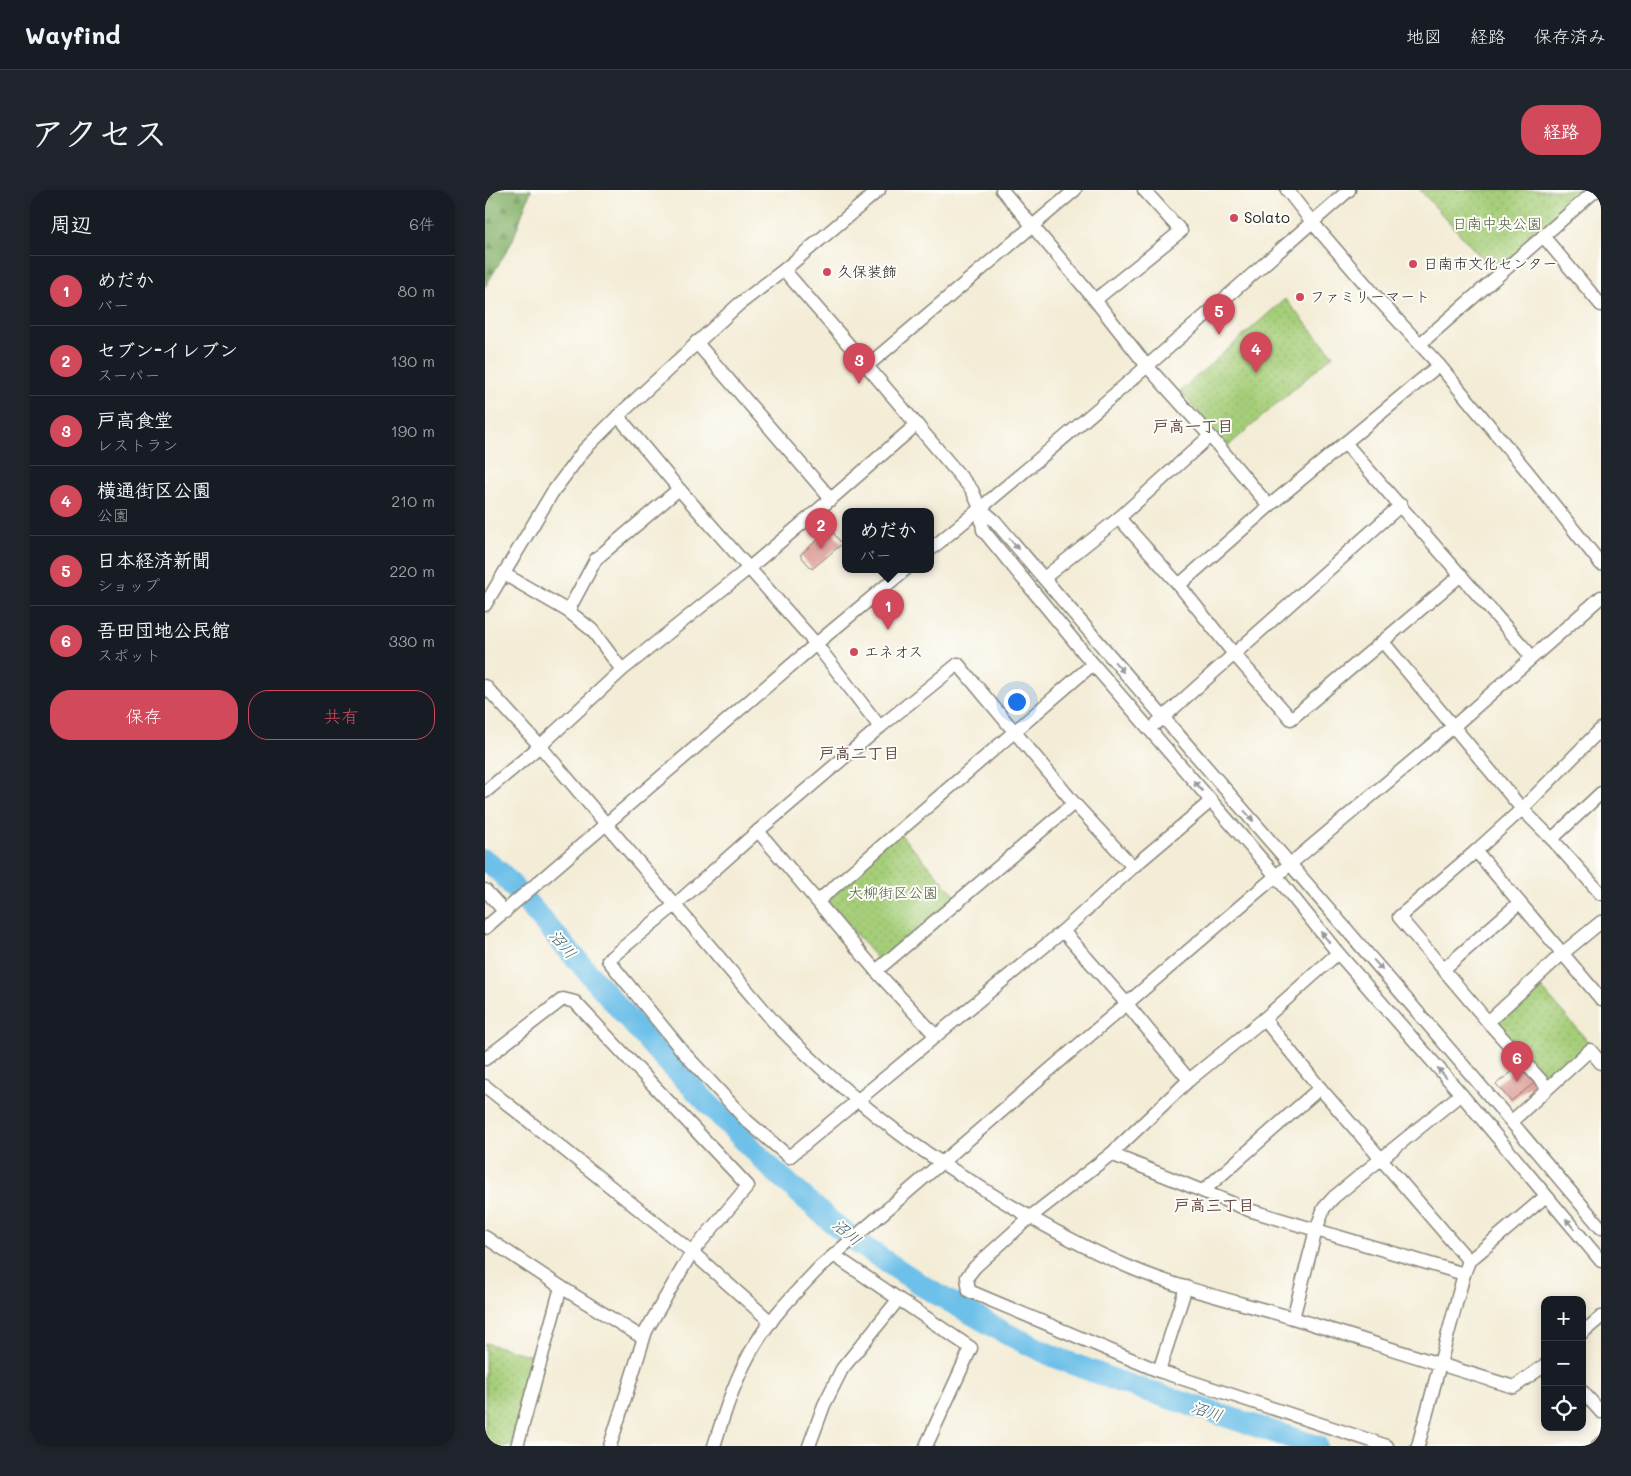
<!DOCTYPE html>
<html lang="ja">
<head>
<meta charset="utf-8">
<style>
  :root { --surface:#171b24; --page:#20242c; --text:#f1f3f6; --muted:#9ea1a6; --line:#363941; --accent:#d1495b }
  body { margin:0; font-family:Mali,"Klee One",sans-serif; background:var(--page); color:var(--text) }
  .controls { position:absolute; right:15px; bottom:15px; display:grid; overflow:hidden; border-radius:10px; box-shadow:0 2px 12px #0003 }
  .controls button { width:45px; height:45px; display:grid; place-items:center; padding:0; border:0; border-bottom:1px solid var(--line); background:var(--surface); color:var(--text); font:25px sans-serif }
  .you { position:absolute; left:531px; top:511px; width:18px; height:18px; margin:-12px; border:4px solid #fff; border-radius:50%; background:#1a73e8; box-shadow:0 0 0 8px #1a73e833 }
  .badge { display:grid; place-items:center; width:32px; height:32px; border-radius:50%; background:var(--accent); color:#fff; font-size:16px; font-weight:700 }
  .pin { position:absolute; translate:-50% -41px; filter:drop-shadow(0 1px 2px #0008) }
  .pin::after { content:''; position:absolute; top:26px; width:18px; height:15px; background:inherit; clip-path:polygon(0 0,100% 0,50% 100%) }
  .popup { position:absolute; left:357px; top:318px; width:92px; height:65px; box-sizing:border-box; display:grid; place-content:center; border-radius:10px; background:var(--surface); filter:drop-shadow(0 1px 4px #0005); font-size:16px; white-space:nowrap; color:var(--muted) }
  .popup b { font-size:19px; color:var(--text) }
  .popup::after { content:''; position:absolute; left:50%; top:100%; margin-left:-10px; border:10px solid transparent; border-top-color:var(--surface) }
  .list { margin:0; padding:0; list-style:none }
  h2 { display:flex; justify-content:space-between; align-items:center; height:65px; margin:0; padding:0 20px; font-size:21px }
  h2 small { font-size:16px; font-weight:400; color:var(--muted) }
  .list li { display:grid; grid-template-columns:32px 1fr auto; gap:15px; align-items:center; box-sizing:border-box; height:70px; padding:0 20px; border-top:1px solid var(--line) }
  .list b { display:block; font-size:19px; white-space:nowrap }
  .list p { margin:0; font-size:16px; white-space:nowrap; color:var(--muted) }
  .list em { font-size:16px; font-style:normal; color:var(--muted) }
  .actions { display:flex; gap:10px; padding:15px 20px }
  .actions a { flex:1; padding:11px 0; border:1px solid var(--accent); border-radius:20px; text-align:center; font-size:18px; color:var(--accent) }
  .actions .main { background:var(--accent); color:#fff }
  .icon { flex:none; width:28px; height:28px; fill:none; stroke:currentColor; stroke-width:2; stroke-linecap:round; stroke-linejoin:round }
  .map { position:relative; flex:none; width:1116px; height:1256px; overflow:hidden; border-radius:20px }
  header { display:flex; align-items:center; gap:30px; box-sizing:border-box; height:70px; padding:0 25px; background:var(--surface); border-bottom:1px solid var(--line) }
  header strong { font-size:24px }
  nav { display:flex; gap:28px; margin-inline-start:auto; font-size:18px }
  .intro { display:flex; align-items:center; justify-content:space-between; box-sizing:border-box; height:120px; padding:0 30px }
  h1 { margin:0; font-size:35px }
  .button { padding:12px 22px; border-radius:20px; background:var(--accent); color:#fff; font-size:18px; font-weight:700 }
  main { display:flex; gap:30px; padding:0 30px }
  aside { flex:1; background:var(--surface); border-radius:20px; box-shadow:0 2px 12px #0003 }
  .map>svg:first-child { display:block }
  .green { fill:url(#green-dots); stroke:#61754a }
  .forest { fill:url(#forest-firs); stroke:#506642 }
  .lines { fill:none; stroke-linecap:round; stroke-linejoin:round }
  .river { stroke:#6dc0e9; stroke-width:22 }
  .building { fill:#d9928d }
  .minor-casing { stroke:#888479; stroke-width:15 }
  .minor { stroke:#fff; stroke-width:12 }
  .oneway { fill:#999 }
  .poi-dot { fill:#d1495b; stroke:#fdfcf7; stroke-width:2 }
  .labels { text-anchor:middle; stroke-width:4; stroke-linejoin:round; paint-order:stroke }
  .poi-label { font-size:15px; fill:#1c1c1c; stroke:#fdfcf7; text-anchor:start }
  .park-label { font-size:15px; fill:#4c5a3d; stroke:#fdfcf7 }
  .neighbourhood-label { font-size:16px; font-weight:bold; fill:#5e4544; stroke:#fdfcf7 }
  .water-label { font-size:16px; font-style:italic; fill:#3c5e6e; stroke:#fdfcf7 }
</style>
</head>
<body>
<header>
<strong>Wayfind</strong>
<nav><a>地図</a><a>経路</a><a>保存済み</a></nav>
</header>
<div class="intro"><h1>アクセス</h1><a class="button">経路</a></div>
<main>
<aside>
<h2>周辺<small>6件</small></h2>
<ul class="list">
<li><span class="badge">1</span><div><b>めだか</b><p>バー</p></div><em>80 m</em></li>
<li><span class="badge">2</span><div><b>セブン-イレブン</b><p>スーパー</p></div><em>130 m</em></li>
<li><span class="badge">3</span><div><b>戸高食堂</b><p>レストラン</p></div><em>190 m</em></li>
<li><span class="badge">4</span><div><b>横通街区公園</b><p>公園</p></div><em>210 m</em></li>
<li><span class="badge">5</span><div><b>日本経済新聞</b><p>ショップ</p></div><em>220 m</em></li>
<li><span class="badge">6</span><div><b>吾田団地公民館</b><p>スポット</p></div><em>330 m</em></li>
</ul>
<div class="actions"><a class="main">保存</a><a>共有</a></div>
</aside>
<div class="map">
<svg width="1116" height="1256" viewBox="0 0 1116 1256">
  <defs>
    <pattern id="green-dots" width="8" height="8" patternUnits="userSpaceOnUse" patternTransform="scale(1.25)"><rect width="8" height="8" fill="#a6ce79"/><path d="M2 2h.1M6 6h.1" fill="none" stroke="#8eb068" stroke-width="1.8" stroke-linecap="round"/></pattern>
    <pattern id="forest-firs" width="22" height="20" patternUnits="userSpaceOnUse" patternTransform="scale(1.25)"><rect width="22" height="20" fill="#84b169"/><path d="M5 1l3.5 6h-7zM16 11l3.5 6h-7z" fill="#6b8f56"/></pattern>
  </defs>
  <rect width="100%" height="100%" fill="#fdfcf7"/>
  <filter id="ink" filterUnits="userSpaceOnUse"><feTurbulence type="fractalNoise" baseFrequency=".02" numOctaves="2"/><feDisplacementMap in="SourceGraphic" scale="10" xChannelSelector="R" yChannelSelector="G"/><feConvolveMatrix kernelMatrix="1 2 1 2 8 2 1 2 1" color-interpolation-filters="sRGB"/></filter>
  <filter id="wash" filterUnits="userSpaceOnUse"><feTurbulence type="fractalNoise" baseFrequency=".0096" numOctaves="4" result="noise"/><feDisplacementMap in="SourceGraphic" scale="20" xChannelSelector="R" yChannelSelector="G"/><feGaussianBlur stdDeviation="1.12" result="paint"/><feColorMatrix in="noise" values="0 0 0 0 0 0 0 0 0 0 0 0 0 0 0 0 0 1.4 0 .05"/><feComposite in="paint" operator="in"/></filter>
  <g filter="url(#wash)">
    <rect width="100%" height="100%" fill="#f3ecd6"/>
    <g class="green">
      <path d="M935,0h169l-46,37 -48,46z"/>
      <path d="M800,109l48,56 -105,91 -48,-55z"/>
      <path d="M413,642l58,64 -77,65 -56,-65z"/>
      <path d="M1052,793l55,63 -47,39 -51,-64z"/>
      <path d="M0,1153l51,14 -25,89h-26z"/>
    </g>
    <path class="forest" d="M0,0h46l-19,52 -27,45z"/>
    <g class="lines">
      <path class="river" d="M0,670l17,14 152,174 116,119 58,52 33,26 65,43 79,45 50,24 65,25 197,64"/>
    </g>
    <g id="blocks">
      <g class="building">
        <path d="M345,339l12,15 -30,25 -12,-14z"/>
        <path d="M1037,874l15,17 -26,20 -15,-17z"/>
      </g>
    </g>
  </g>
  <g filter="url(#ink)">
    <use href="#blocks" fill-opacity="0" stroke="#888479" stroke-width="1"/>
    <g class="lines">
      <g class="minor-casing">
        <g id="minor">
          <path d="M517,0l93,110 52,66 63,70 59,70"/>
          <path d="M802,0l25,32 67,78 60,65 88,106 74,93"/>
          <path d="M1058,46l58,69"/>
          <path d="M299,80l83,96 105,124 8,18 3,22 110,134 183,212 62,77 123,141 140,167"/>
          <path d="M610,110l86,-69 -37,-41"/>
          <path d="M211,152l135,157"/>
          <path d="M936,153l175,-153"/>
          <path d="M382,176l208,-176"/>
          <path d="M133,226l61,73 137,155 64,83"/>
          <path d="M860,253l187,214"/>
          <path d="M495,318l15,13c201,237 407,469 606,707"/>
          <path d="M634,328l60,67 55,69 57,65 170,-144"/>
          <path d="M446,359c142,-116 279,-238 418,-359"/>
          <path d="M19,384l64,37 24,19 30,40"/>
          <path d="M559,388l75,-60 91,-82"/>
          <path d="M694,395l90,-79 170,-141"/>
          <path d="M0,415l67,-112 32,-43 34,-34 120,-111 46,-35 95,-80"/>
          <path d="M83,421l28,-52 83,-70"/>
          <path d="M898,452l139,167 30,30 49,55"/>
          <path d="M0,496l55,60 234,276c39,40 81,78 126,112 25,19 53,36 80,53 48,30 97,58 149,80 51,22 110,35 164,51 74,23 148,47 221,69l31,-22"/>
          <path d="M672,533l244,-218"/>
          <path d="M0,602l55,-46 82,-76 127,-102 82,-69 86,-75"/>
          <path d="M273,641l118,140 60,65"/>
          <path d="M1067,649l49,-46"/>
          <path d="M991,661l125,148"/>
          <path d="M648,677l-59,-64 -116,-139 -78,63 -122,104 -82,73 -68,56 76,93 63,68 42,36 274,-226 70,-64 78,-66"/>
          <path d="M0,700l20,22"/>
          <path d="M333,711l275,-237"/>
          <path d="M0,738l331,-284 90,-75"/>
          <path d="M578,741l64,73 62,76"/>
          <path d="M853,763l-74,66 -75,61 -78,74 -82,64 -54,49 -8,10 2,14 190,80 228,75"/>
          <path d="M960,778l74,-65"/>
          <path d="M391,781l198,-168"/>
          <path d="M779,829l56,69 149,173"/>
          <path d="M1003,832l75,-69 38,-31"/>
          <path d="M0,869l78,-60 12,3 173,184 -56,66 -46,79 -36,115"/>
          <path d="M0,896l207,166 79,70"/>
          <path d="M1062,897l-59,-65 -89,-105 77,-66 46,-42 79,-80"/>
          <path d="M1027,931l78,-71 11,13"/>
          <path d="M626,964l138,56 215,64"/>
          <path d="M718,1001l117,-103"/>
          <path d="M0,1047l76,50 82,51"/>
          <path d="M350,1066l136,92 -45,98"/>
          <path d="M808,1128l23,-88 8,-22 10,-11 127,-103"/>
          <path d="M1097,1143l19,-16"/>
          <path d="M674,1181l27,-84"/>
          <path d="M1097,1201l19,21"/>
          <path d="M32,1256l44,-159"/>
          <path d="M229,1256c11,-35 22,-71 42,-103 17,-28 41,-52 64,-76l431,-370 202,-170 148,-130"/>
          <path d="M324,1256l15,-41 18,-36 56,-69"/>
          <path d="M933,1256l46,-172 5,-13 77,-65"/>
          <path d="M1113,1256l3,-3"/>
        </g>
      </g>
      <use href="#minor" class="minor"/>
    </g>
    <defs><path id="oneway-solid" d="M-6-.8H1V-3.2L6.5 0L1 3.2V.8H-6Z" transform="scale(1.25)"/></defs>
    <g class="oneway">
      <use href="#oneway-solid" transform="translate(529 354) rotate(50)"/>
      <use href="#oneway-solid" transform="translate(634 477) rotate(49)"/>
      <use href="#oneway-solid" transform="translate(713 596) rotate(-131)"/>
      <use href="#oneway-solid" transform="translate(764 626) rotate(49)"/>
      <use href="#oneway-solid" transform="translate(840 747) rotate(-129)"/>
      <use href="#oneway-solid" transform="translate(893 775) rotate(49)"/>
      <use href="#oneway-solid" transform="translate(957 883) rotate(-131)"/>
      <use href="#oneway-solid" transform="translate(1085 1034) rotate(-130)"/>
    </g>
  </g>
  <g class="poi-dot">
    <circle cx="749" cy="28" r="5"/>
    <circle cx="928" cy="74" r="5"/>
    <circle cx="342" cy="82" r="5"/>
    <circle cx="815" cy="107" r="5"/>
    <circle cx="369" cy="462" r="5"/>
  </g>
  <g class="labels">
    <g class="poi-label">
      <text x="759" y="33">Solato</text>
      <text x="938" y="79">日南市文化センター</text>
      <text x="352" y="87">久保装飾</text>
      <text x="825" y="112">ファミリーマート</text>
      <text x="379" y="467">エネオス</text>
    </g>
    <g class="park-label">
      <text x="1012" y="39">日南中央公園</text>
      <text x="408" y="708">大柳街区公園</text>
    </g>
    <g class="neighbourhood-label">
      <text x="708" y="242">戸高一丁目</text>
      <text x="374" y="569">戸高二丁目</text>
      <text x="729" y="1021">戸高三丁目</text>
    </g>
    <g class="water-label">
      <text transform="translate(78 754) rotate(49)" y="6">沼川</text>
      <text transform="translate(362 1042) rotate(40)" y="6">沼川</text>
      <text transform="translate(722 1221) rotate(18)" y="6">沼川</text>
    </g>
  </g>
</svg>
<div class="controls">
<button>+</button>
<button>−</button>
<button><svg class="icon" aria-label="locate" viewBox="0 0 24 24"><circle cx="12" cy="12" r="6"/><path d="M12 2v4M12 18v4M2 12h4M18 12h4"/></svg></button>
</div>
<div class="you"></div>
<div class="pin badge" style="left:403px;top:440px">1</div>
<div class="popup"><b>めだか</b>バー</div>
<div class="pin badge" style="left:336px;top:359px">2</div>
<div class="pin badge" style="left:374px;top:194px">3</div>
<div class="pin badge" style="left:771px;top:183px">4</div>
<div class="pin badge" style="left:734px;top:145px">5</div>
<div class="pin badge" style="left:1032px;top:892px">6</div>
</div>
</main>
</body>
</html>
